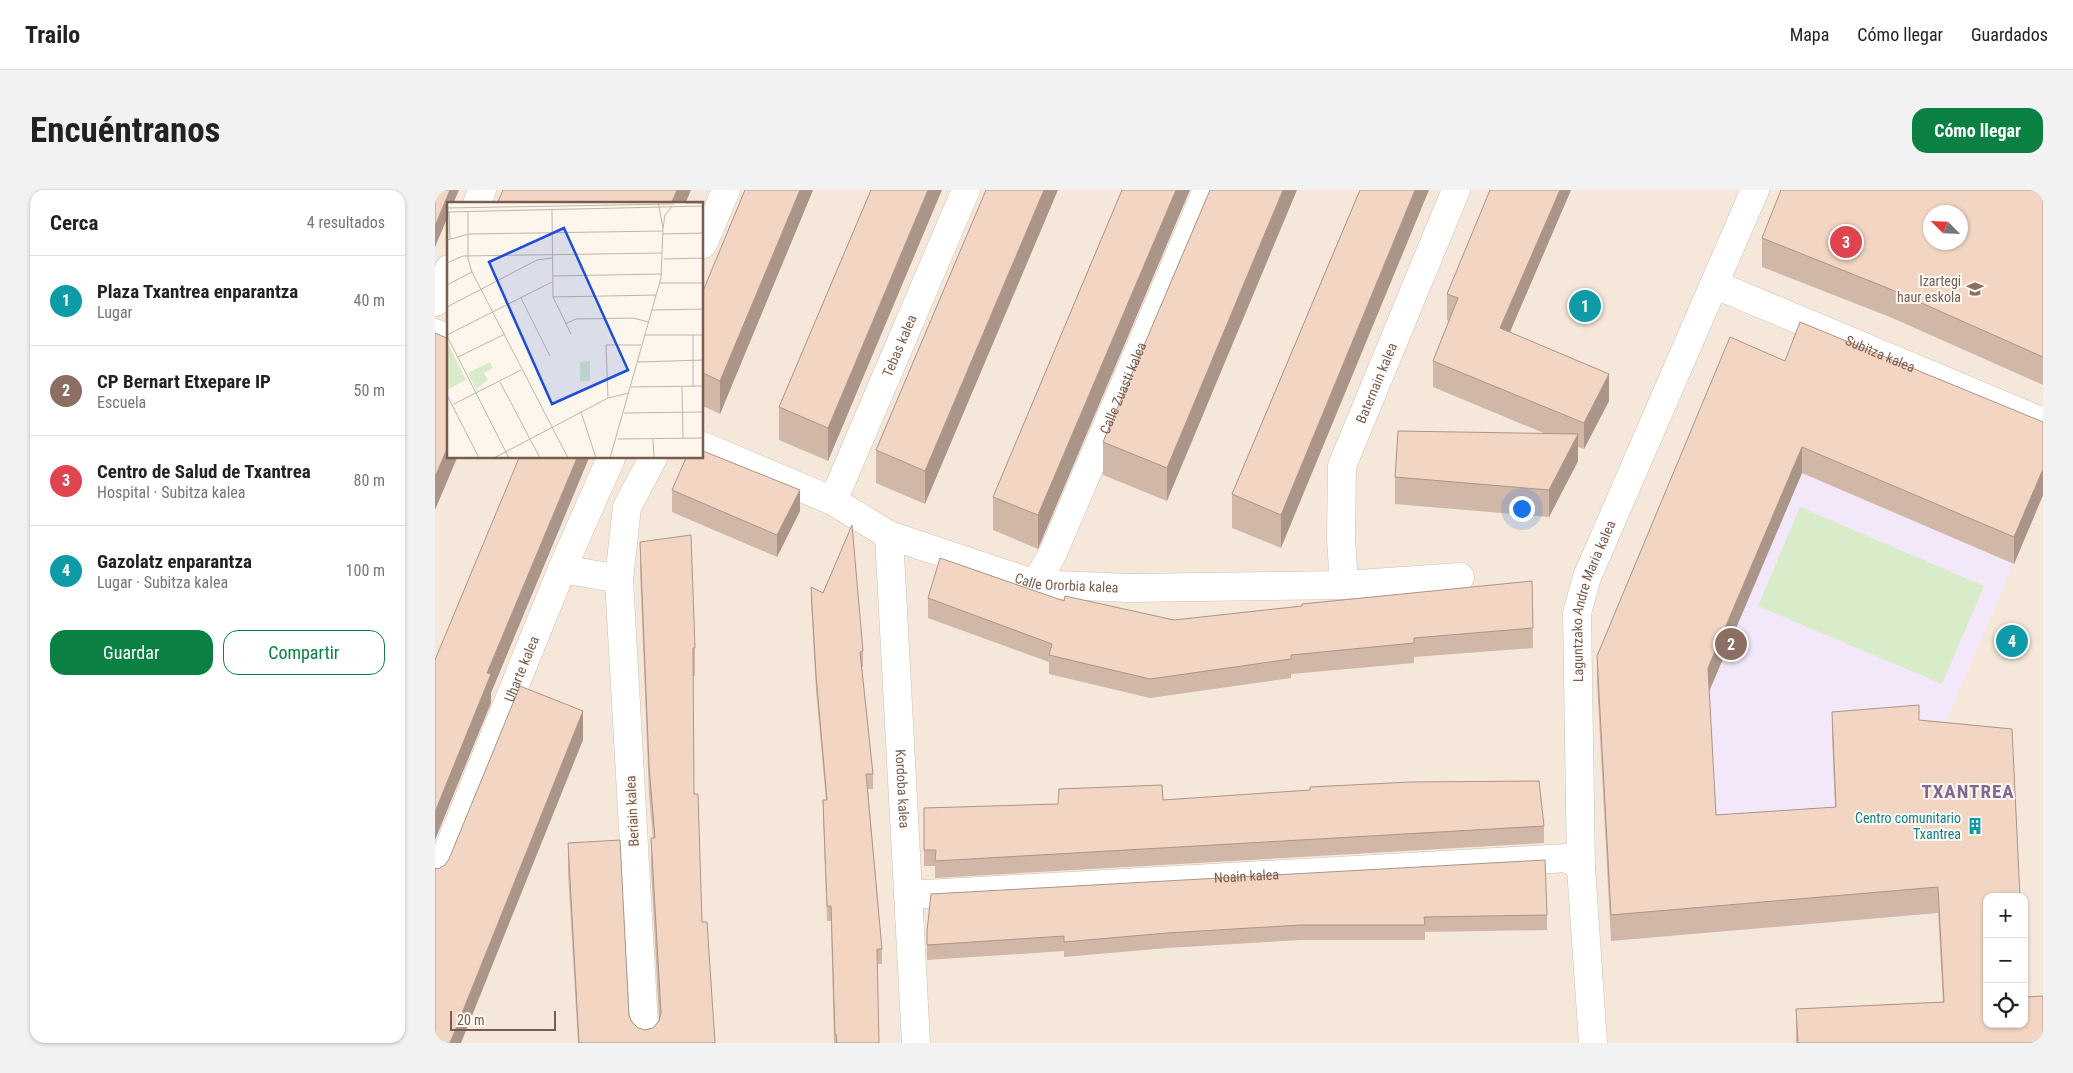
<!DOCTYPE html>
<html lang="es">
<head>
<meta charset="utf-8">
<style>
  :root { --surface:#fff; --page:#f2f2f2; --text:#222; --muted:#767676; --line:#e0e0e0; --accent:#0b8043 }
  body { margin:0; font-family:"Roboto Condensed",sans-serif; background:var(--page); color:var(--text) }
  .controls { position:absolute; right:15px; bottom:15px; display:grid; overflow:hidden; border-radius:10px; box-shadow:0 1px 4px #0004 }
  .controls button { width:45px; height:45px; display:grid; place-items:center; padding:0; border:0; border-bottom:1px solid var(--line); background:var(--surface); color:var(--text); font:25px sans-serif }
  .compass { position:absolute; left:1488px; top:15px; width:45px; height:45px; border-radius:50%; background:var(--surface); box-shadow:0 1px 4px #0004; rotate:294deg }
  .scale { position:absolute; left:15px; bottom:12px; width:106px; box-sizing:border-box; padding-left:5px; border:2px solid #7a5c4d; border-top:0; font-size:14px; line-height:18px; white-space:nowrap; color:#7a5c4d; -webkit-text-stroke:4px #fffaf3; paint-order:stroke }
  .you { position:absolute; left:1086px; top:318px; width:18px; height:18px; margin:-12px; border:4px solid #fff; border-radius:50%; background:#1a73e8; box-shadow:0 0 0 8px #1a73e833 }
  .badge { display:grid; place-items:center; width:32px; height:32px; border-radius:50%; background:var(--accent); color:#fff; font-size:16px; font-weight:700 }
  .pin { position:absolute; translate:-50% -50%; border:2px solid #fff; box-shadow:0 1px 5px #0006 }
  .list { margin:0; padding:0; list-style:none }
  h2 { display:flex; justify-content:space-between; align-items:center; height:65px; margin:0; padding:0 20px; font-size:21px }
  h2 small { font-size:16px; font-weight:400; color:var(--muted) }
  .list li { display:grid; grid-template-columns:32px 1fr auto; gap:15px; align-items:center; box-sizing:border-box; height:90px; padding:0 20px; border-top:1px solid var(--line) }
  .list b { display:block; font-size:19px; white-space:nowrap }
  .list p { margin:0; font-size:16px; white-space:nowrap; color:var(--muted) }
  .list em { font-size:16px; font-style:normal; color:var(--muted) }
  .actions { display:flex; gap:10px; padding:15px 20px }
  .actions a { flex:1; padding:11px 0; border:1px solid var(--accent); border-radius:15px; text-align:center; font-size:18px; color:var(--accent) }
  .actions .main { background:var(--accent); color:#fff }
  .icon { flex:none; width:28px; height:28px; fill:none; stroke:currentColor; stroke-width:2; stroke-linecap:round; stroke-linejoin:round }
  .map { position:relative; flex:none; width:1608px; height:853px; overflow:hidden; border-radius:15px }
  header { display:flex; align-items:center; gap:30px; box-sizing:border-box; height:70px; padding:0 25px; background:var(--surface); border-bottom:1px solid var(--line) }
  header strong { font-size:24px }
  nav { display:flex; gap:28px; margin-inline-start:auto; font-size:18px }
  .intro { display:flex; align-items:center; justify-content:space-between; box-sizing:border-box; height:120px; padding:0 30px }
  h1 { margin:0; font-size:35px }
  .button { padding:12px 22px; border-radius:15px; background:var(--accent); color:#fff; font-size:18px; font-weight:700 }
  main { display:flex; gap:30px; padding:0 30px }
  aside { flex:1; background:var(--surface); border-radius:15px; box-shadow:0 1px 4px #0004 }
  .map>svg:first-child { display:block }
  .residential { fill:#f5e8da; fill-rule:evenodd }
  .education { fill:#f3e8fa }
  .green { fill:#d8ecc9 }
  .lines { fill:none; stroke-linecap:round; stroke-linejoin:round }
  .minor-casing { stroke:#d1beb0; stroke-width:29 }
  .minor { stroke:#fff; stroke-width:28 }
  .wall { fill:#d1b7a8 }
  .shaded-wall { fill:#aa9588 }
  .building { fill:#f3d5c3; stroke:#aa9588; fill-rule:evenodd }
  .labels { text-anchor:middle; stroke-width:4; stroke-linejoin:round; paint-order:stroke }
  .education-label { font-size:14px; fill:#785e54; stroke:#fffaf3; text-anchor:end }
  .street-label { font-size:14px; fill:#7a5c4d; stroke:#fffaf3 }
  .culture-label { font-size:14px; fill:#0d838f; stroke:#fffaf3; text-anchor:end }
  .district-label { font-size:19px; font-weight:bold; letter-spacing:1px; fill:#846695; stroke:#fffaf3 }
  .inset-road { fill:none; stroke:#c5b3a7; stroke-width:1 }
  .view { fill:#1d4ed8; fill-opacity:0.15; stroke:#1d4ed8; stroke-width:2.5 }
  .inset-edge { fill:none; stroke:#7a5c4d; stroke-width:2.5 }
</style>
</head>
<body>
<header>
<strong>Trailo</strong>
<nav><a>Mapa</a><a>Cómo llegar</a><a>Guardados</a></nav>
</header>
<div class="intro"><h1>Encuéntranos</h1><a class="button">Cómo llegar</a></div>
<main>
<aside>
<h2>Cerca<small>4 resultados</small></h2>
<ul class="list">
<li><span class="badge" style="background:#0f9aa8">1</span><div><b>Plaza Txantrea enparantza</b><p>Lugar</p></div><em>40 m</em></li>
<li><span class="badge" style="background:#8d6e63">2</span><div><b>CP Bernart Etxepare IP</b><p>Escuela</p></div><em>50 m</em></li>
<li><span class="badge" style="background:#e0444e">3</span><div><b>Centro de Salud de Txantrea</b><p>Hospital · Subitza kalea</p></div><em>80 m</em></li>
<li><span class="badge" style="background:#0f9aa8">4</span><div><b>Gazolatz enparantza</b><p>Lugar · Subitza kalea</p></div><em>100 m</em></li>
</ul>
<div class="actions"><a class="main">Guardar</a><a>Compartir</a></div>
</aside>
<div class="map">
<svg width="1608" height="853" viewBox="0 0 1608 853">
  <rect width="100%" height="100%" fill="#fdf6ec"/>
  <path class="residential" d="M0,0h1608v853h-1608zM14,14h254v254h-254zM1496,22h30v30h-30zM1552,707h37v127h-37z"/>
  <path class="education" d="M1295,173l313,132 -96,224 -19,195 -317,27 -14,-259z"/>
  <path class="green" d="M1365,317l184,79 -42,98 -184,-78z"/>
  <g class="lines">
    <g class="minor-casing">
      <g id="minor">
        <path d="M42,14l5,-14"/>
        <path d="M268,54l23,-54"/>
        <path id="s1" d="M1281,95l327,137"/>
        <path d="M0,112l14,-33"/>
        <path d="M0,143l14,6"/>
        <path id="s2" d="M268,256l130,55 56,34 146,49 94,4 215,-3 116,-8"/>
        <path id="s3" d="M398,311l133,-311"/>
        <path id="s4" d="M454,345l27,508"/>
        <path d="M127,379l57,10"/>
        <path id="s5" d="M600,394l18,-31 154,-363"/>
        <path id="s6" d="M909,395l-3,-47 1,-72 114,-276"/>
        <path id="s7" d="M0,692l127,-313 49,-111"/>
        <path id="s8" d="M473,705l660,-37 13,10"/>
        <path d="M210,853l-26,-464 8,-72 26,-49"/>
        <path id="s9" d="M1158,853l-12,-175 -4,-255 10,-36 168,-387"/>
      </g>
    </g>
    <use href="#minor" class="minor"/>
  </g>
  <g class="wall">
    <path d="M310,0h68l-93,224 -17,-8v-115z"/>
    <path d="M436,0l-43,271 -49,-21v-33z"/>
    <path d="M551,0l-61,314 -49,-21v-33z"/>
    <path d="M687,0l-84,359 -45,-19v-33z"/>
    <path d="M775,0l-43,311 -64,-26v-33z"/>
    <path d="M925,0l-79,358 -49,-20v-34z"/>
    <path d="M1055,0h81l-61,142 99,69 -25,48 -6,-2v14l-29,56 -154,-13v-27l151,-43 -113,-47v-26l16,-40 -2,-1v-26z"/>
    <path d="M1608,0v195l-153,-68 -128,-50v-29z"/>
    <path d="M1350,171l258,61v73l-29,69 -212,-91 -93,218 7,124 119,-8 -3,-69v-26l87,8 124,323h-247v-34l147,-7 -5,-89 -327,28 -14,-259v-26z"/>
    <path d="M237,300l128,21 -23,46 -105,-45z"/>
    <path d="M205,352l55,106v28h-2l1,118 8,128 13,121h-137l-10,-171v-29l64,179 6,6 7,2 8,-2 6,-8 -8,-153v-29h2l-4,-44 -9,-223z"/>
    <path d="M1097,391l1,67 -119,9v6l-123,11v4l-141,20 -101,-24v-12l-121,-44v-20l136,3 110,19z"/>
    <path d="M376,397l52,64v16h-1l11,107v15h-5l14,160v15h-5l2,79h-45l-3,-122h-4l-4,-105v-16h3l-10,-110 -5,-88z"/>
    <path d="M728,610l381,26v17l-609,35v-12h-11v-58l134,-4z"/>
    <path d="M496,704l616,21v15l-122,2v8h-124l-134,8 -103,9v-6l-137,9v-29z"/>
  </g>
  <g class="shaded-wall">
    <path d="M15,0h9l-6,14h-4v10l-14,33v-21z"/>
    <path d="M242,0h14l-6,14h-14z"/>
    <path d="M365,0h13l-93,224v-33z"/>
    <path d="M493,0h14l-114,271v-33z"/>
    <path d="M609,0h14l-133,314v-33z"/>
    <path d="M741,0h14l-152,359v-34z"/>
    <path d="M848,0h14l-130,311v-33z"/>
    <path d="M980,0h14l-148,358v-33z"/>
    <path d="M1125,0h11l-71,165v-27z"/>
    <path d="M1174,184v27l-25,48v-26z"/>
    <path d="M1143,244v27l-29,56v-27z"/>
    <path d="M14,254v14h8l-22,52v-33z"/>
    <path d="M1367,257v26l-94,221v-26z"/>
    <path d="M142,268h12l-98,235v10l-56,137v-28l52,-139z"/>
    <path d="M1608,279v26l-29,69v-27z"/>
    <path d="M365,300v21l-23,46v-22z"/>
    <path d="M148,521v29l-122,303h-11z"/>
  </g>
  <g class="building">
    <path d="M0,0h15l-15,36z"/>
    <path d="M68,0h174l-6,14h-174z"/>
    <path d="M310,0h55l-80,191 -17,-8v-82z"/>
    <path d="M436,0h57l-100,238 -49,-21z"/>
    <path d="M551,0h58l-119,281 -49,-21z"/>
    <path d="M687,0h54l-138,325 -45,-18z"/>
    <path d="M775,0h73l-116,278 -64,-26z"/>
    <path d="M925,0h55l-134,325 -49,-21z"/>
    <path d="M1055,0h70l-60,138 109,46 -25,49 -151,-62 25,-63 -11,-4z"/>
    <path d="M1346,0h262v167l-153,-68 -128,-51zM1496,22h30v30h-30z"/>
    <path d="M1365,132l243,100v47l-29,68 -212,-90 -94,221 8,147 120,-8 -4,-95 87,-7v15l93,9 8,168h-33v127h37v-54l2,27 17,-1v47h-245l-2,-34 148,-7 -6,-115 -327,28 -14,-259 133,-319 55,24z"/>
    <path d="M0,143l14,6v105l-14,33z"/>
    <path d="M963,241l180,3 -29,56 -154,-13z"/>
    <path d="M268,261l97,39 -23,45 -105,-45 14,-32h17z"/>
    <path d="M84,268h58l-90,215 4,1 -56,138v-152z"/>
    <path d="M417,335l11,126 -3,1 13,122h-7l16,175h-5l2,94h-42l-1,-9h-1l-4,-128h-4l-4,-106h4l-11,-125 -5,-88 12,6z"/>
    <path d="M256,345l4,113h-2l1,146h4l4,128h5l8,121h-136l-11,-200 52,-3 9,176 3,6 6,6 7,2 8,-2 6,-7 2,-8 -10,-175h4l-6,-72 -9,-224z"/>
    <path d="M505,368l124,43 1,-5 109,24 128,-14v-2l230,-23 1,47 -119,10v5l-123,12v4l-141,20 -101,-24 3,-11 -124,-46z"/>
    <path d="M85,496l63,25 -133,332h-15v-175l3,1 7,-4 4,-6z"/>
    <path d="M1104,591l5,45 -609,35 1,-11h-12v-42l134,-4 1,-15 103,-4 1,15 147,-10v-3l101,-5z"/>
    <path d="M1110,670l2,55 -123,2 1,8h-124l-134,8 -103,9v-6l-137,9v-14l4,-37z"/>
  </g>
  <defs>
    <g id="school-bare" transform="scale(1.35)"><path d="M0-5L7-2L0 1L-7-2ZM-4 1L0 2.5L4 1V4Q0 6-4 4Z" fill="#8d6e63" stroke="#fffaf3" stroke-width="2.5" paint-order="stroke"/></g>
    <g id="building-bare" transform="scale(1.35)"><path d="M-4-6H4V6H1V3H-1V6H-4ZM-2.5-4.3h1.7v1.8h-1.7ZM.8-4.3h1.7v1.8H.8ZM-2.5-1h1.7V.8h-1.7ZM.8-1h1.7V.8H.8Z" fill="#0f9aa8" stroke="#fffaf3" stroke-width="2.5" paint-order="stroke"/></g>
  </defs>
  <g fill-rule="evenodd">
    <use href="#school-bare" x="1540" y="99"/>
    <use href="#building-bare" x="1540" y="636"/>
  </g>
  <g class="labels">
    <g class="education-label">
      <text x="1526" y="96">Izartegi<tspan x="1526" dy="16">haur eskola</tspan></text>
    </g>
    <g class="street-label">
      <text dy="5" stroke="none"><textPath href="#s3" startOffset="169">Tebas kalea</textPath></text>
      <text dy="5" stroke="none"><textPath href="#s1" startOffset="178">Subitza kalea</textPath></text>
      <text dy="5" stroke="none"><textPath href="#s6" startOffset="209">Baternain kalea</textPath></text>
      <text dy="5" stroke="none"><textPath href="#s5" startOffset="215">Calle Zuasti kalea</textPath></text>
      <text dy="5" stroke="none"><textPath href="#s2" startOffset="392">Calle Ororbia kalea</textPath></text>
      <text dy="5" stroke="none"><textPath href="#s9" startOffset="445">Laguntzako Andre Maria kalea</textPath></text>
      <text dy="5" stroke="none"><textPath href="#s7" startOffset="230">Uharte kalea</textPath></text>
      <text dy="5" stroke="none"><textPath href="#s4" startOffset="254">Kordoba kalea</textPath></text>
      <text transform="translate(197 621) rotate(-93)" y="5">Beriain kalea</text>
      <text dy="5" stroke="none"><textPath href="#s8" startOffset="339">Noain kalea</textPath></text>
    </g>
    <g class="culture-label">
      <text x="1526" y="633">Centro comunitario<tspan x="1526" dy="16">Txantrea</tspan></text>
    </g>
    <g class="district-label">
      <text x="1533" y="608">TXANTREA</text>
    </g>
  </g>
  <g transform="translate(12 12)">
    <rect width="256" height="256" fill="#fdf6ec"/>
    <path d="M0,140l19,38 -19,10zM143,159v20h-10v-19zM43,160l3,6 -9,5 4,7 -12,9 -8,-16z" fill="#d8ecc9"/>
    <path class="inset-road" d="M238,1h19M0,6l227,-4M105,8l1,87 18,37M0,10l257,-6M2,10l1,27M21,10v47l4,13 96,186M216,26l2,-13 7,-9M216,32l41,-1M0,38l22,-6 194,-3M217,57l40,-1M0,61l16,-7 199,-3M106,74l109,-2M213,81h44M0,83l25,-13M106,95l103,-2M74,96l29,58M0,105l90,-47 15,-2M205,108l52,-1M118,122l11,-5 57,-1 15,4M0,133l105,-53M197,133h60M246,133v51M0,134l62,122M11,155l47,-23M191,160l66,-2M53,180l40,76M184,185l73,-1M235,185l1,51M0,193l32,63M161,196l-2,-53h35M7,202l67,-34M134,210l15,46M177,211l80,-1M171,237l86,-1M206,237l1,19M47,256l114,-60 21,-5M163,256l51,-180 2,-50 -5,-26"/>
    <path class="view" d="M117,26l64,142 -76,34 -63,-142z"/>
    <rect width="256" height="256" class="inset-edge"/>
  </g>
</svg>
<div class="controls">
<button>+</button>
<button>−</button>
<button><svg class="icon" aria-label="locate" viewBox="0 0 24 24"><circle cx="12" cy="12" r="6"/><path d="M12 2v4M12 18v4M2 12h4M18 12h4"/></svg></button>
</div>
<svg class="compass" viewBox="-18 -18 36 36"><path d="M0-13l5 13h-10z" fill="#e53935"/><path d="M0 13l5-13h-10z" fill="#767676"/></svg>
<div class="scale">20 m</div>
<div class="you"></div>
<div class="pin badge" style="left:1150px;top:116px;background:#0f9aa8">1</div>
<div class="pin badge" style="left:1296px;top:454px;background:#8d6e63">2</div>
<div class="pin badge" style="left:1411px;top:52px;background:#e0444e">3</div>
<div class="pin badge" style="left:1577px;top:451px;background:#0f9aa8">4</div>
</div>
</main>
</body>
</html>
